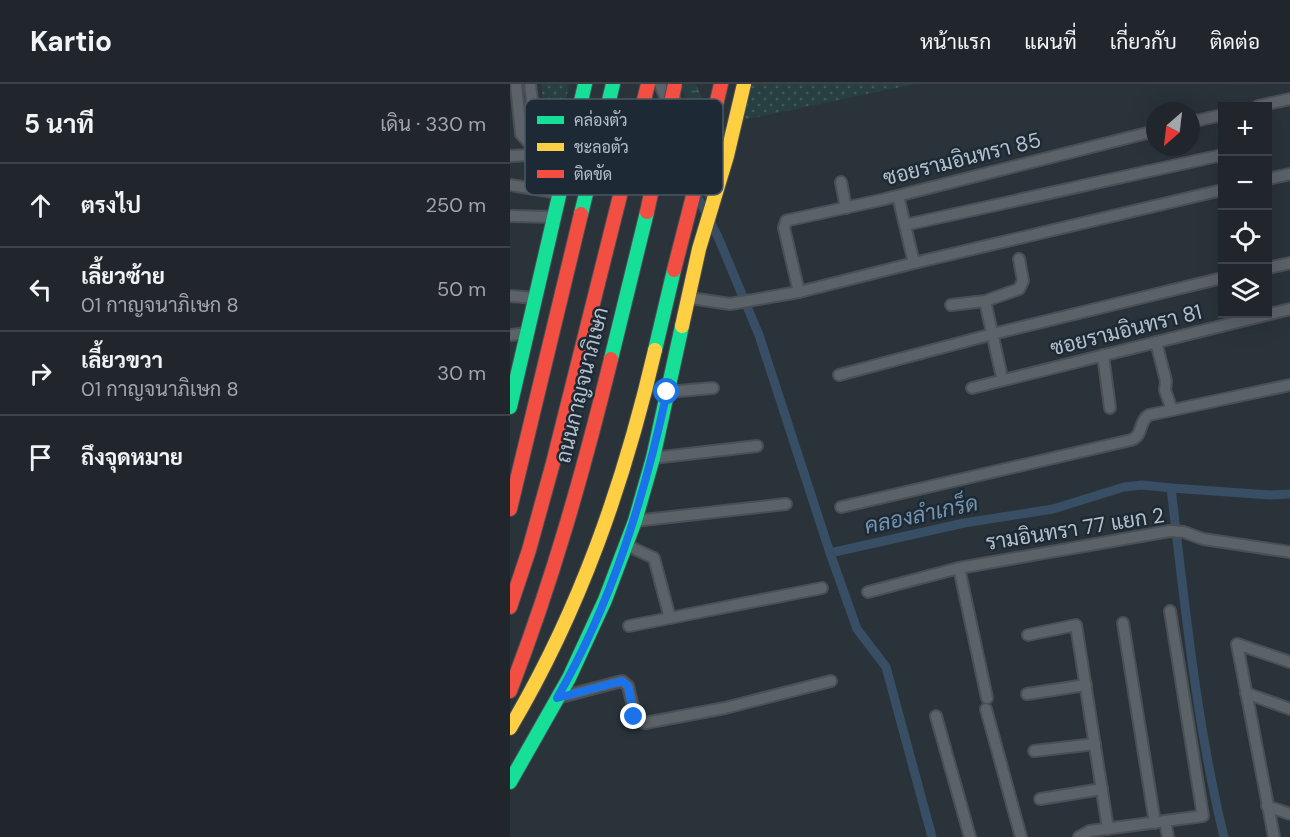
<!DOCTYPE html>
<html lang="th">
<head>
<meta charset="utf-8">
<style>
  :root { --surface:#20262c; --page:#2d3238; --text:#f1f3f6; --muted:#a2a5a9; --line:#3d4348 }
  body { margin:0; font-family:"DM Sans",Sarabun,sans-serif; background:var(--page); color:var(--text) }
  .controls { position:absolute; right:18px; top:18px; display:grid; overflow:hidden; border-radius:0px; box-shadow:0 6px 24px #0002 }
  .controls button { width:54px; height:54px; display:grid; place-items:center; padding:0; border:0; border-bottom:2px solid var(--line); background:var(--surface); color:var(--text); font:30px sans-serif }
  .compass { position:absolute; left:636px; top:18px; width:54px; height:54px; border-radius:50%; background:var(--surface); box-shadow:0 6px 24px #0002; rotate:208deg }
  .stop { position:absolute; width:18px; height:18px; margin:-14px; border:4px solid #1a73e8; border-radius:50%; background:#fff }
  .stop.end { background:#1a73e8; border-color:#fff; box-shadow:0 2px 6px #0008 }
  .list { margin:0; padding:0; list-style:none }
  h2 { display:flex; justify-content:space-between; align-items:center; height:78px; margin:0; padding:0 24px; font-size:26px }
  h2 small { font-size:20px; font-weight:400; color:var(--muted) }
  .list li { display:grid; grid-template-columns:39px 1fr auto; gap:18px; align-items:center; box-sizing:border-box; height:84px; padding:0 24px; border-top:2px solid var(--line) }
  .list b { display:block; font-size:22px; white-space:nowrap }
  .list p { margin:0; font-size:20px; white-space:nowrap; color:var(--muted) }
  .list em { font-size:20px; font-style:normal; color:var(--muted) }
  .icon { flex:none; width:33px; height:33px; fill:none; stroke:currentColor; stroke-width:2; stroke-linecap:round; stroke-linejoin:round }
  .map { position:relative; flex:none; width:780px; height:753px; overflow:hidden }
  header { display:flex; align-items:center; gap:36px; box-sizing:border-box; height:84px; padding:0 30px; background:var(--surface); border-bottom:2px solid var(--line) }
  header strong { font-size:28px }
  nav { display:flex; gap:33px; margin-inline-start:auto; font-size:21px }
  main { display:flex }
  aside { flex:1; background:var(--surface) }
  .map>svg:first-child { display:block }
  .wetland { fill:url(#wetland-marsh) }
  .park { fill:url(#park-dots) }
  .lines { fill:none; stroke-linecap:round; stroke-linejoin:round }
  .canal { stroke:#374e64; stroke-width:9 }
  .street-casing { stroke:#494f55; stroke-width:14 }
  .fast-casing { stroke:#494f55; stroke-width:16 }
  .slow-casing { stroke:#494f55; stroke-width:16 }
  .jam-casing { stroke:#494f55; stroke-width:16 }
  .street { stroke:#5b6268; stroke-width:10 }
  .fast { stroke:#16e098; stroke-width:14 }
  .slow { stroke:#ffcf43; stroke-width:14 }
  .jam { stroke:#f24e42; stroke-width:14 }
  .jam-bridge-casing { stroke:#474f55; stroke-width:16; stroke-linecap:butt }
  .jam-bridge { stroke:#f24e42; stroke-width:14 }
  .route { stroke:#1a73e8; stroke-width:8 }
  .labels { text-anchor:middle; stroke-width:5; stroke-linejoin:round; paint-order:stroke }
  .street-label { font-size:21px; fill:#b5c0cb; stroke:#1d2a35 }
  .water-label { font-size:22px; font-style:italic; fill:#7494ae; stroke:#1d2a35 }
  .key { fill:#1d2a35; stroke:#4b5762; stroke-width:1.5 }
  .key-label { font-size:16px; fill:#b5c0cb }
</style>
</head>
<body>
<header>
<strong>Kartio</strong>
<nav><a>หน้าแรก</a><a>แผนที่</a><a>เกี่ยวกับ</a><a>ติดต่อ</a></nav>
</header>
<main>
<aside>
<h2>5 นาที<small>เดิน · 330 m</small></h2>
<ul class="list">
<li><svg class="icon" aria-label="ahead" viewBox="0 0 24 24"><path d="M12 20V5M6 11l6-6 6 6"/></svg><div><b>ตรงไป</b></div><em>250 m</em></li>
<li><svg class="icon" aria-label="left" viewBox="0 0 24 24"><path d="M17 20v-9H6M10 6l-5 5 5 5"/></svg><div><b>เลี้ยวซ้าย</b><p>01 กาญจนาภิเษก 8</p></div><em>50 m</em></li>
<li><svg class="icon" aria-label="right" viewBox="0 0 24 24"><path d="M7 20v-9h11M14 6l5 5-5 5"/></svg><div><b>เลี้ยวขวา</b><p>01 กาญจนาภิเษก 8</p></div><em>30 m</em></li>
<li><svg class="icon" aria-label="arrive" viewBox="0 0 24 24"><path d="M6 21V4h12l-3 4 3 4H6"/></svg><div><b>ถึงจุดหมาย</b></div></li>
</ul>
</aside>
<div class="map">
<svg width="780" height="753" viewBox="0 0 780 753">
  <defs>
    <pattern id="wetland-marsh" width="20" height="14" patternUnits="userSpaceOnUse" patternTransform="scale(1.5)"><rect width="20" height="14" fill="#273f40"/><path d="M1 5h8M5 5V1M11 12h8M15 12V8" fill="none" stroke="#44595a"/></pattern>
    <pattern id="park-dots" width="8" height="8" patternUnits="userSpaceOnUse" patternTransform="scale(1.5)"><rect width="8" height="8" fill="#273f40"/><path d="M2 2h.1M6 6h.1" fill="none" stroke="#44595a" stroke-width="1.8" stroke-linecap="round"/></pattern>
  </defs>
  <rect width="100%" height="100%" fill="#2a333a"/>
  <path class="wetland" d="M169,0h16l22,40 11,4 -5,20 -3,5 -7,-1z"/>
  <g class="park">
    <path d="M31,0h28l-17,89v-4z"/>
    <path d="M239,0h166l-172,36z"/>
  </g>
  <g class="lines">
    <g class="canal">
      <path d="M137,13l71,140 41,98 71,218 134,-30 89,-14 71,-22 18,-2 29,3c14,117 25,234 53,349"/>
      <path d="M661,404l99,7 20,-1"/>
      <path d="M320,469l27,76 29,38 46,170"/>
    </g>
    <g class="street-casing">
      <g id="street">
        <path d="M6,0l5,50 9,10 6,-11 -6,-49"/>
        <path d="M150,0l28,69 26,46"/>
        <path d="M164,14l43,92"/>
        <path d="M748,22l32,-7"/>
        <path d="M681,38l31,-7"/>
        <path d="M0,72l58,-3"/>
        <path d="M758,95l22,-5"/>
        <path d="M331,98l5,26"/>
        <path d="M0,101l49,8"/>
        <path d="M388,112l16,67"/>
        <path d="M0,132l43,1"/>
        <path d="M395,141l317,-70"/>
        <path d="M758,184l22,-5"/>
        <path d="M289,208l-15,-64 2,-7 3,-1 92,-20 274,-69"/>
        <path d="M0,212l26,2"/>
        <path d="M180,214l40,6 69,-12 115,-29 308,-73"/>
        <path d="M475,217l16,72"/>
        <path d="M441,221l34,-4 34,-12 4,-8 -4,-22"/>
        <path d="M0,251l18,-2"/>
        <path d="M646,258l10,39 -1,9 7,20"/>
        <path d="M593,271l7,53"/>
        <path d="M329,291l154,-41 229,-56"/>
        <path d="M462,304l318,-79"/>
        <path d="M157,308l46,-4"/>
        <path d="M143,374l104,-12"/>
        <path d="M331,423l290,-67c13,-5 7,-18 18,-25l141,-30"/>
        <path d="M125,437l151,-17"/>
        <path d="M116,461l28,13 16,60 152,-30"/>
        <path d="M449,484l28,130"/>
        <path d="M358,508l91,-24 211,-37 14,1 19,7 87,13"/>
        <path d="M613,539l32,200"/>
        <path d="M119,542l41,-8"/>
        <path d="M518,551l48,-10 32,204"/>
        <path d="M736,609l44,16"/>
        <path d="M517,610l59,-9"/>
        <path d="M47,614l65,-17 6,5 8,33 9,4 80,-15 106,-27"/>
        <path d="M476,625l35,128"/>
        <path d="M426,632l34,121"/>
        <path d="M524,667l61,-7"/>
        <path d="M530,715l62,-10"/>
        <path d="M757,722l23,8"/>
        <path d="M655,737l3,16"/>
        <path d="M569,753l11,-6 113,-15 -33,-205"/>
        <path d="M764,753l-37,-193 53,18"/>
      </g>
    </g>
    <g class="fast-casing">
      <g id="fast">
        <path d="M71,130l32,-130"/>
        <path d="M145,266l19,-80"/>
        <path d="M101,275l36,-147"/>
        <path d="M0,323l75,-323"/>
        <path d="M0,698l59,-104 36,-78 30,-79 18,-63 29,-132"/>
      </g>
    </g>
    <g class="slow-casing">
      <g id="slow">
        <path d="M172,242l17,-77 28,-93 17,-72"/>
        <path d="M0,644c70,-118 114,-245 145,-378"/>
      </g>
    </g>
    <g class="jam-casing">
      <g id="jam">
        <path d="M201,42l10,-42"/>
        <path d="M0,425l71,-295"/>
        <path d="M0,523l19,-57 24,-87 95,-379"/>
        <path d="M0,607c42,-108 73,-219 101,-332"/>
      </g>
    </g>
    <use href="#street" class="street"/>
    <use href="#fast" class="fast"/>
    <use href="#slow" class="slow"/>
    <use href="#jam" class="jam"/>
    <g class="jam-bridge-casing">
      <g id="jam-bridge">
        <path d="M137,128l28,-128"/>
        <path d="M164,186l37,-144"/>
      </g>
    </g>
    <use href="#jam-bridge" class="jam-bridge"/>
  </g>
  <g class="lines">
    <path class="route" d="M124,633l-6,-31 -6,-5 -65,17c55,-95 87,-200 110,-306"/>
  </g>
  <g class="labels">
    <g class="street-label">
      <text transform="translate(452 75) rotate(-14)" y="7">ซอยรามอินทรา 85</text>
      <text transform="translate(616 246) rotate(-14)" y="7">ซอยรามอินทรา 81</text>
      <text transform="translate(72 301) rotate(-76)" y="7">ถนนกาญจนาภิเษก</text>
      <text transform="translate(565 445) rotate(-9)" y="7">รามอินทรา 77 แยก 2</text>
    </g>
    <g class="water-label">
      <text transform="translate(411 430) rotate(-12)" y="8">คลองลำเกร็ด</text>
    </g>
  </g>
  <rect x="15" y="15" width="198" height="96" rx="9" class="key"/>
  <rect x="27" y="32" width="27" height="8" fill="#16e098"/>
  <rect x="27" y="59" width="27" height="8" fill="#ffcf43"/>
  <rect x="27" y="86" width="27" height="8" fill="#f24e42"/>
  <g class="key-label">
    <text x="64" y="42">คล่องตัว</text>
    <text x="64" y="69">ชะลอตัว</text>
    <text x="64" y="96">ติดขัด</text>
  </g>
</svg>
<div class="controls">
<button>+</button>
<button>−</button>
<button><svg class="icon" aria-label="locate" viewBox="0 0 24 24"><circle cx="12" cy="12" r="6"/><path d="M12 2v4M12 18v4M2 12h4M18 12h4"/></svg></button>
<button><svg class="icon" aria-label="layers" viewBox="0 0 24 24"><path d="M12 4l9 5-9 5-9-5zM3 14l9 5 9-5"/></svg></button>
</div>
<svg class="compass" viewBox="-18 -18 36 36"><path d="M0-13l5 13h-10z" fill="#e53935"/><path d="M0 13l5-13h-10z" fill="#a2a5a9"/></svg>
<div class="stop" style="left:157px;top:308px"></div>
<div class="stop end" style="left:124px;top:633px"></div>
</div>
</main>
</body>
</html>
